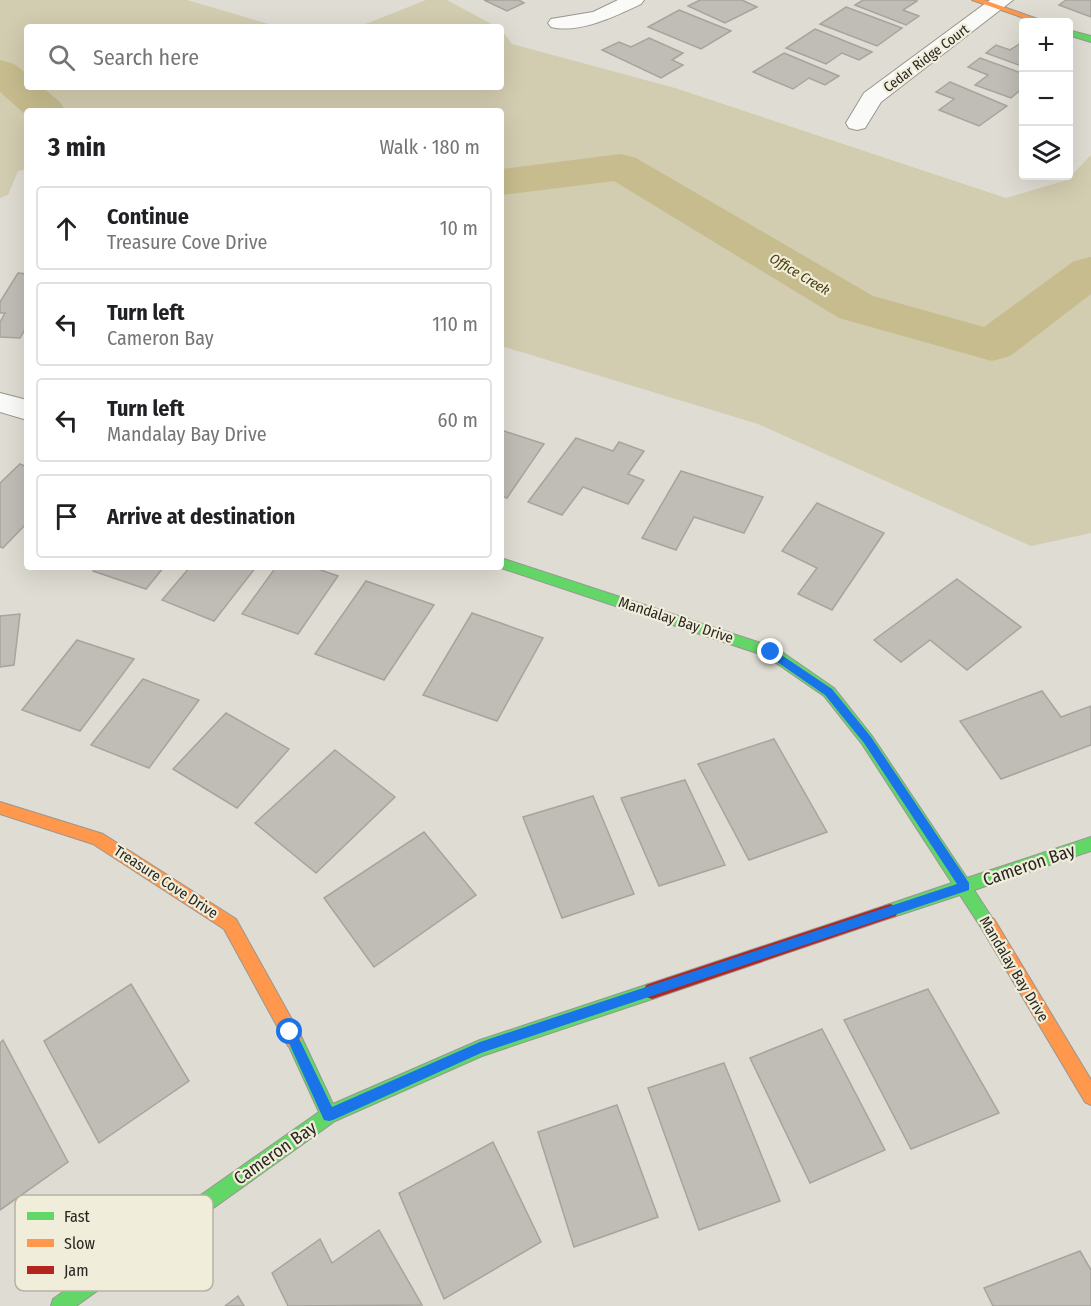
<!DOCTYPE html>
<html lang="en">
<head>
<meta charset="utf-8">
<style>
  :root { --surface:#fff; --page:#f6f6f6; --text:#202124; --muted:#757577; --line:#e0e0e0 }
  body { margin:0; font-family:"Fira Sans Condensed",sans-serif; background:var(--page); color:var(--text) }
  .controls { position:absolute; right:18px; top:18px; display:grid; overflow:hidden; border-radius:6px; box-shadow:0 6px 24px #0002 }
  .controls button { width:54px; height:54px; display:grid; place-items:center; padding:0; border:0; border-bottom:2px solid var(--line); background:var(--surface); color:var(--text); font:30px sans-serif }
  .stop { position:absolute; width:18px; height:18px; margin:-14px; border:4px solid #1a73e8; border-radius:50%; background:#fff }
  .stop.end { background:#1a73e8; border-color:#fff; box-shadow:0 2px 6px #0008 }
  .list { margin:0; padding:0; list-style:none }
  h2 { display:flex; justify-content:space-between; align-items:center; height:78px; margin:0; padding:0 24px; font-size:26px }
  h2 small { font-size:20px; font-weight:400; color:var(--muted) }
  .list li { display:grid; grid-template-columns:39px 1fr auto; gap:18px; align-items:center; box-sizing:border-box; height:84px; margin:0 12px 12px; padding:0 12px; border:2px solid var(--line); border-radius:6px }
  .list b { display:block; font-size:22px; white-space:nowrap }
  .list p { margin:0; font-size:20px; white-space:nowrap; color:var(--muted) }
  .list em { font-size:20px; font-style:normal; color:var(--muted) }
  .icon { flex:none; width:33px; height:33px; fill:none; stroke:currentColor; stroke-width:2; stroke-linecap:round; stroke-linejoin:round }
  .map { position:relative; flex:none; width:1091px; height:1306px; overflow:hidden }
  .search { position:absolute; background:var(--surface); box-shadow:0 6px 24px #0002; left:24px; top:24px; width:480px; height:66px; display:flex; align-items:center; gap:15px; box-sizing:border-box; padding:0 21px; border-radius:6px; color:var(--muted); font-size:22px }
  .panel { position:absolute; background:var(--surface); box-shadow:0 6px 24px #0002; left:24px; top:108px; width:480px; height:462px; border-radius:6px }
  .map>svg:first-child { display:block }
  .green { fill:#d2ccb0 }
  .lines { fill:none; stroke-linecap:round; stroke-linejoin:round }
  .river { fill:#c6bc8e; fill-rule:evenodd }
  .building { fill:#bfbdb6; stroke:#a6a49d; stroke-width:1.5 }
  .street-casing { stroke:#99968f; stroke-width:2 }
  .fast-casing { stroke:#99968f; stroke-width:2 }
  .slow-casing { stroke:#99968f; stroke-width:2 }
  .jam-casing { stroke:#99968f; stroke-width:2 }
  .street { fill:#fafaf8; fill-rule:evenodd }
  .fast { fill:#63d668; fill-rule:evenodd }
  .slow { fill:#ff974d; fill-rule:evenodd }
  .jam { fill:#b3261e; fill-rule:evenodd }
  .route { fill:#1a73e8 }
  .labels { text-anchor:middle; stroke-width:4.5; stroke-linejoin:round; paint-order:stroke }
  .far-street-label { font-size:14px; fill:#292721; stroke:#f1eddb }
  .far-water-label { font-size:14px; font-style:italic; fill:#493f0d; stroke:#f1eddb }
  .street-label { font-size:15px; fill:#292721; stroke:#f1eddb }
  .near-street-label { font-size:18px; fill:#292721; stroke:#f1eddb }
  .key { fill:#f1eddb; stroke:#b5b2a3; stroke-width:1.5 }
  .key-label { font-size:16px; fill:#292721 }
</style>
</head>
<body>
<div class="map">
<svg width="1091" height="1306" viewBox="0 0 1091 1306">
  <rect width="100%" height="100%" fill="#dfdcd3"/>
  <g class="green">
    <path d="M0,0h187l92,27h-252v60h474v-58l11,15 163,44 331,110 61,-18 24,-25v378l-60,13 -273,-122 -257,-78v-235h-474v58l-9,2 -10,24 -8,3z"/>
    <path d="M426,0h21l50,27h-139z"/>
  </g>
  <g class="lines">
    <g class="river">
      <path d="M0,60l14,4 13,10v13h15l18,15 6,9h-39v5l-27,-24z"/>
      <path d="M621,154l15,4 237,138 111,31 90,-66 17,-4v37l-81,62 -18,5 -153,-43 -225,-137 -113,14v-26z"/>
    </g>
  </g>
  <g class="building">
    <path d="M484,0h35l5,3 -17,8z"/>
    <path d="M700,0h42l15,7 -32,16 -37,-17z"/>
    <path d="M863,0h50l4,1 -14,9 16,6 -13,9 -51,-20z"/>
    <path d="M1066,0h25v17l-32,-12z"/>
    <path d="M846,7l56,21 -25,18 -57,-22z"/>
    <path d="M679,10l52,21 -30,18 -53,-22z"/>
    <path d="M815,29l57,23 -13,8 -17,-7 -16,11 -40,-16z"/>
    <path d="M649,38l34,15 -11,7 11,5 -22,13 -59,-28 17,-8 12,5z"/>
    <path d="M1024,41v26l-38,-14 10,-8 14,5z"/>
    <path d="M784,53l55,23 -14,9 -16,-7 -16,11 -40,-17z"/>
    <path d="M980,58l44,16v13l-13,11 -36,-13 13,-10 -20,-8z"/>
    <path d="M950,82l57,24 -28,20 -40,-16 15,-11 -18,-7z"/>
    <path d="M18,273l9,1v52l-7,12 -20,-1v-15l5,-9h-5v-11z"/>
    <path d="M501,430l43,14 -37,54 -6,-2z"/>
    <path d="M576,438l37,13 6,-9 25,9 -16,23 16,6 -16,24 -45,-17 -21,28 -34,-13z"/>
    <path d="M20,464l7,3v56l-24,25 -3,-1v-64z"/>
    <path d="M681,471l82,26 -19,36 -50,-16 -18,33 -34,-12z"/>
    <path d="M817,503l67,30 -52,77 -34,-16 19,-26 -35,-17z"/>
    <path d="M96,567h68l-18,22 -53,-18z"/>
    <path d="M190,567h66l-42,54 -52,-21z"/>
    <path d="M276,567h36l26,9 -40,58 -56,-20z"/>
    <path d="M957,579l64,48 -54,43 -37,-30 -29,22 -27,-22z"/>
    <path d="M366,581l68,24 -50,75 -69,-26z"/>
    <path d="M472,613l71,25 -46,83 -74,-26z"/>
    <path d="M20,614l-6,51 -14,2v-51z"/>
    <path d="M77,640l57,19 -54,72 -58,-21z"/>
    <path d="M143,679l56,21 -50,68 -58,-23z"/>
    <path d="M1042,691l19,26 30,-11v39l-90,34 -41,-58z"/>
    <path d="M226,713l63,36 -52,59 -64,-39z"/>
    <path d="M774,739l53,93 -78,28 -51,-96z"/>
    <path d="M335,750l60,47 -79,76 -61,-50z"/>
    <path d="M685,780l40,85 -66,21 -38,-88z"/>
    <path d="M593,796l41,98 -72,24 -39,-101z"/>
    <path d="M424,832l52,63 -102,72 -50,-69z"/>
    <path d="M131,984l58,97 -90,62 -55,-102z"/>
    <path d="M928,989l71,124 -88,36 -67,-129z"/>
    <path d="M822,1029l63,121 -75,33 -60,-125z"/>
    <path d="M3,1040l65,122 -68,48v-167z"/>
    <path d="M724,1063l56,138 -81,29 -51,-142z"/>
    <path d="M617,1105l41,112 -84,30 -36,-115z"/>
    <path d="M493,1142l48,100 -97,57 -45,-106z"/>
    <path d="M379,1230l43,75 -134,1 -16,-33 48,-34 12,24z"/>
    <path d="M1080,1251l11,19v36h-98l-9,-18z"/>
    <path d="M238,1296l6,10h-19z"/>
  </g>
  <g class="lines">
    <g class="street-casing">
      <g id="street">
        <path d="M618,0h26l-3,4c-25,12 -62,30 -90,23l-3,-4 3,-4 42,-7z"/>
        <path d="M990,0h23l-132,102 -16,26 -8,2 -8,-2 -3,-5 18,-30z"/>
        <path d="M0,393l27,7v20l-27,-8z"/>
      </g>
    </g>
    <g class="fast-casing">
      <g id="fast">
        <path d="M1068,30l23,6v6l-23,-7z"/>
        <path d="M501,558l275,90 58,40 38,48 95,142 124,-41v14l-117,39 22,34 -2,5 -6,2 -6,-2 -22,-34 -70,23 -6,-2 -2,-5 2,-5 68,-23 -90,-139 -38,-48 -58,-40 -268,-89h3z"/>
        <path d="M652,983l6,2 2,6 -2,6 -176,59 -147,65 -259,185h-25l2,-7 266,-187 -33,-72 2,-6 6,-2 6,2 33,70 147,-64z"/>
      </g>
    </g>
    <g class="slow-casing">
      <g id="slow">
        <path d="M972,0h12l62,22h-11z"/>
        <path d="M0,802l103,32 133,85 64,115 2,6 -2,6 -6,2 -6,-2 -64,-117 -131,-85 -93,-30z"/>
        <path d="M988,917l6,2 97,161v25l-6,-3 -103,-173 -2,-5 2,-5z"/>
      </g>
    </g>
    <g class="jam-casing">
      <path id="jam" d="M890,904l6,2 2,5 -2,5 -6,2 -238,81 -6,-2 -2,-6 2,-6 6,-2z"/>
    </g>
    <use href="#street" class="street"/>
    <use href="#fast" class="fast"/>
    <use href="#slow" class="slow"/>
    <use href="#jam" class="jam"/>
  </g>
  <path class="route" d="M771,648l61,41 39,48 98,146v7l-488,163 -148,67 -4,1 -5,-1 -40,-88 6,-6 4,2 38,79 148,-65 477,-158 -93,-141 -39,-48 -58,-40 -1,-3z"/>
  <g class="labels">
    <g class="far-street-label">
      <text transform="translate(926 58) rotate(-37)" y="5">Cedar Ridge Court</text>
    </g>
    <g class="far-water-label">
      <text transform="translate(800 274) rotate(31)" y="5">Office Creek</text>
    </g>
    <g class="street-label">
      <text transform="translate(676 620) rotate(18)" y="5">Mandalay Bay Drive</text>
      <text transform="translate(166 882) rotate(33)" y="5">Treasure Cove Drive</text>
      <text transform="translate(1014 969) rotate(59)" y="5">Mandalay Bay Drive</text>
    </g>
    <g class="near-street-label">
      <text transform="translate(1029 865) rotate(-19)" y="6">Cameron Bay</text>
      <text transform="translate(275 1153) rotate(-35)" y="6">Cameron Bay</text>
    </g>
  </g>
  <rect x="15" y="1195" width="198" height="96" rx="9" class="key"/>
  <rect x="27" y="1212" width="27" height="8" fill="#63d668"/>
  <rect x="27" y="1239" width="27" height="8" fill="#ff974d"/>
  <rect x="27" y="1266" width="27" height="8" fill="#b3261e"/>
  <g class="key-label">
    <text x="64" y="1222">Fast</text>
    <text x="64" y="1249">Slow</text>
    <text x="64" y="1276">Jam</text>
  </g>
</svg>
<div class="controls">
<button>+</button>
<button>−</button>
<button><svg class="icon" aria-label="layers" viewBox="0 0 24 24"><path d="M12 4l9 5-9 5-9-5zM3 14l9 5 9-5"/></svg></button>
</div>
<div class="stop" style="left:290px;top:1032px"></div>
<div class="stop end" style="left:771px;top:652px"></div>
<div class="search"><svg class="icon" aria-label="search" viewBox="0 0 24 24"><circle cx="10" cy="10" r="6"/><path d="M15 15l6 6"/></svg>Search here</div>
<section class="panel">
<h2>3 min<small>Walk · 180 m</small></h2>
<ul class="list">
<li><svg class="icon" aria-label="ahead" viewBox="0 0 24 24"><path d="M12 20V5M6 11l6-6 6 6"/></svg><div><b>Continue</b><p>Treasure Cove Drive</p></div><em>10 m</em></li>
<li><svg class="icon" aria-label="left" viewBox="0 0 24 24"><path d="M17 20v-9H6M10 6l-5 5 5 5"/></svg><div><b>Turn left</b><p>Cameron Bay</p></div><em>110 m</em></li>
<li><svg class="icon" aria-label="left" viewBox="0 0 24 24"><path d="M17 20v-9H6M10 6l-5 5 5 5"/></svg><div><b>Turn left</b><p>Mandalay Bay Drive</p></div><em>60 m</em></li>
<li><svg class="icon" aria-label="arrive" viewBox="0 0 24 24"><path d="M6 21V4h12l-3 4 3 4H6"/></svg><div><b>Arrive at destination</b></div></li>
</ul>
</section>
</div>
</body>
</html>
